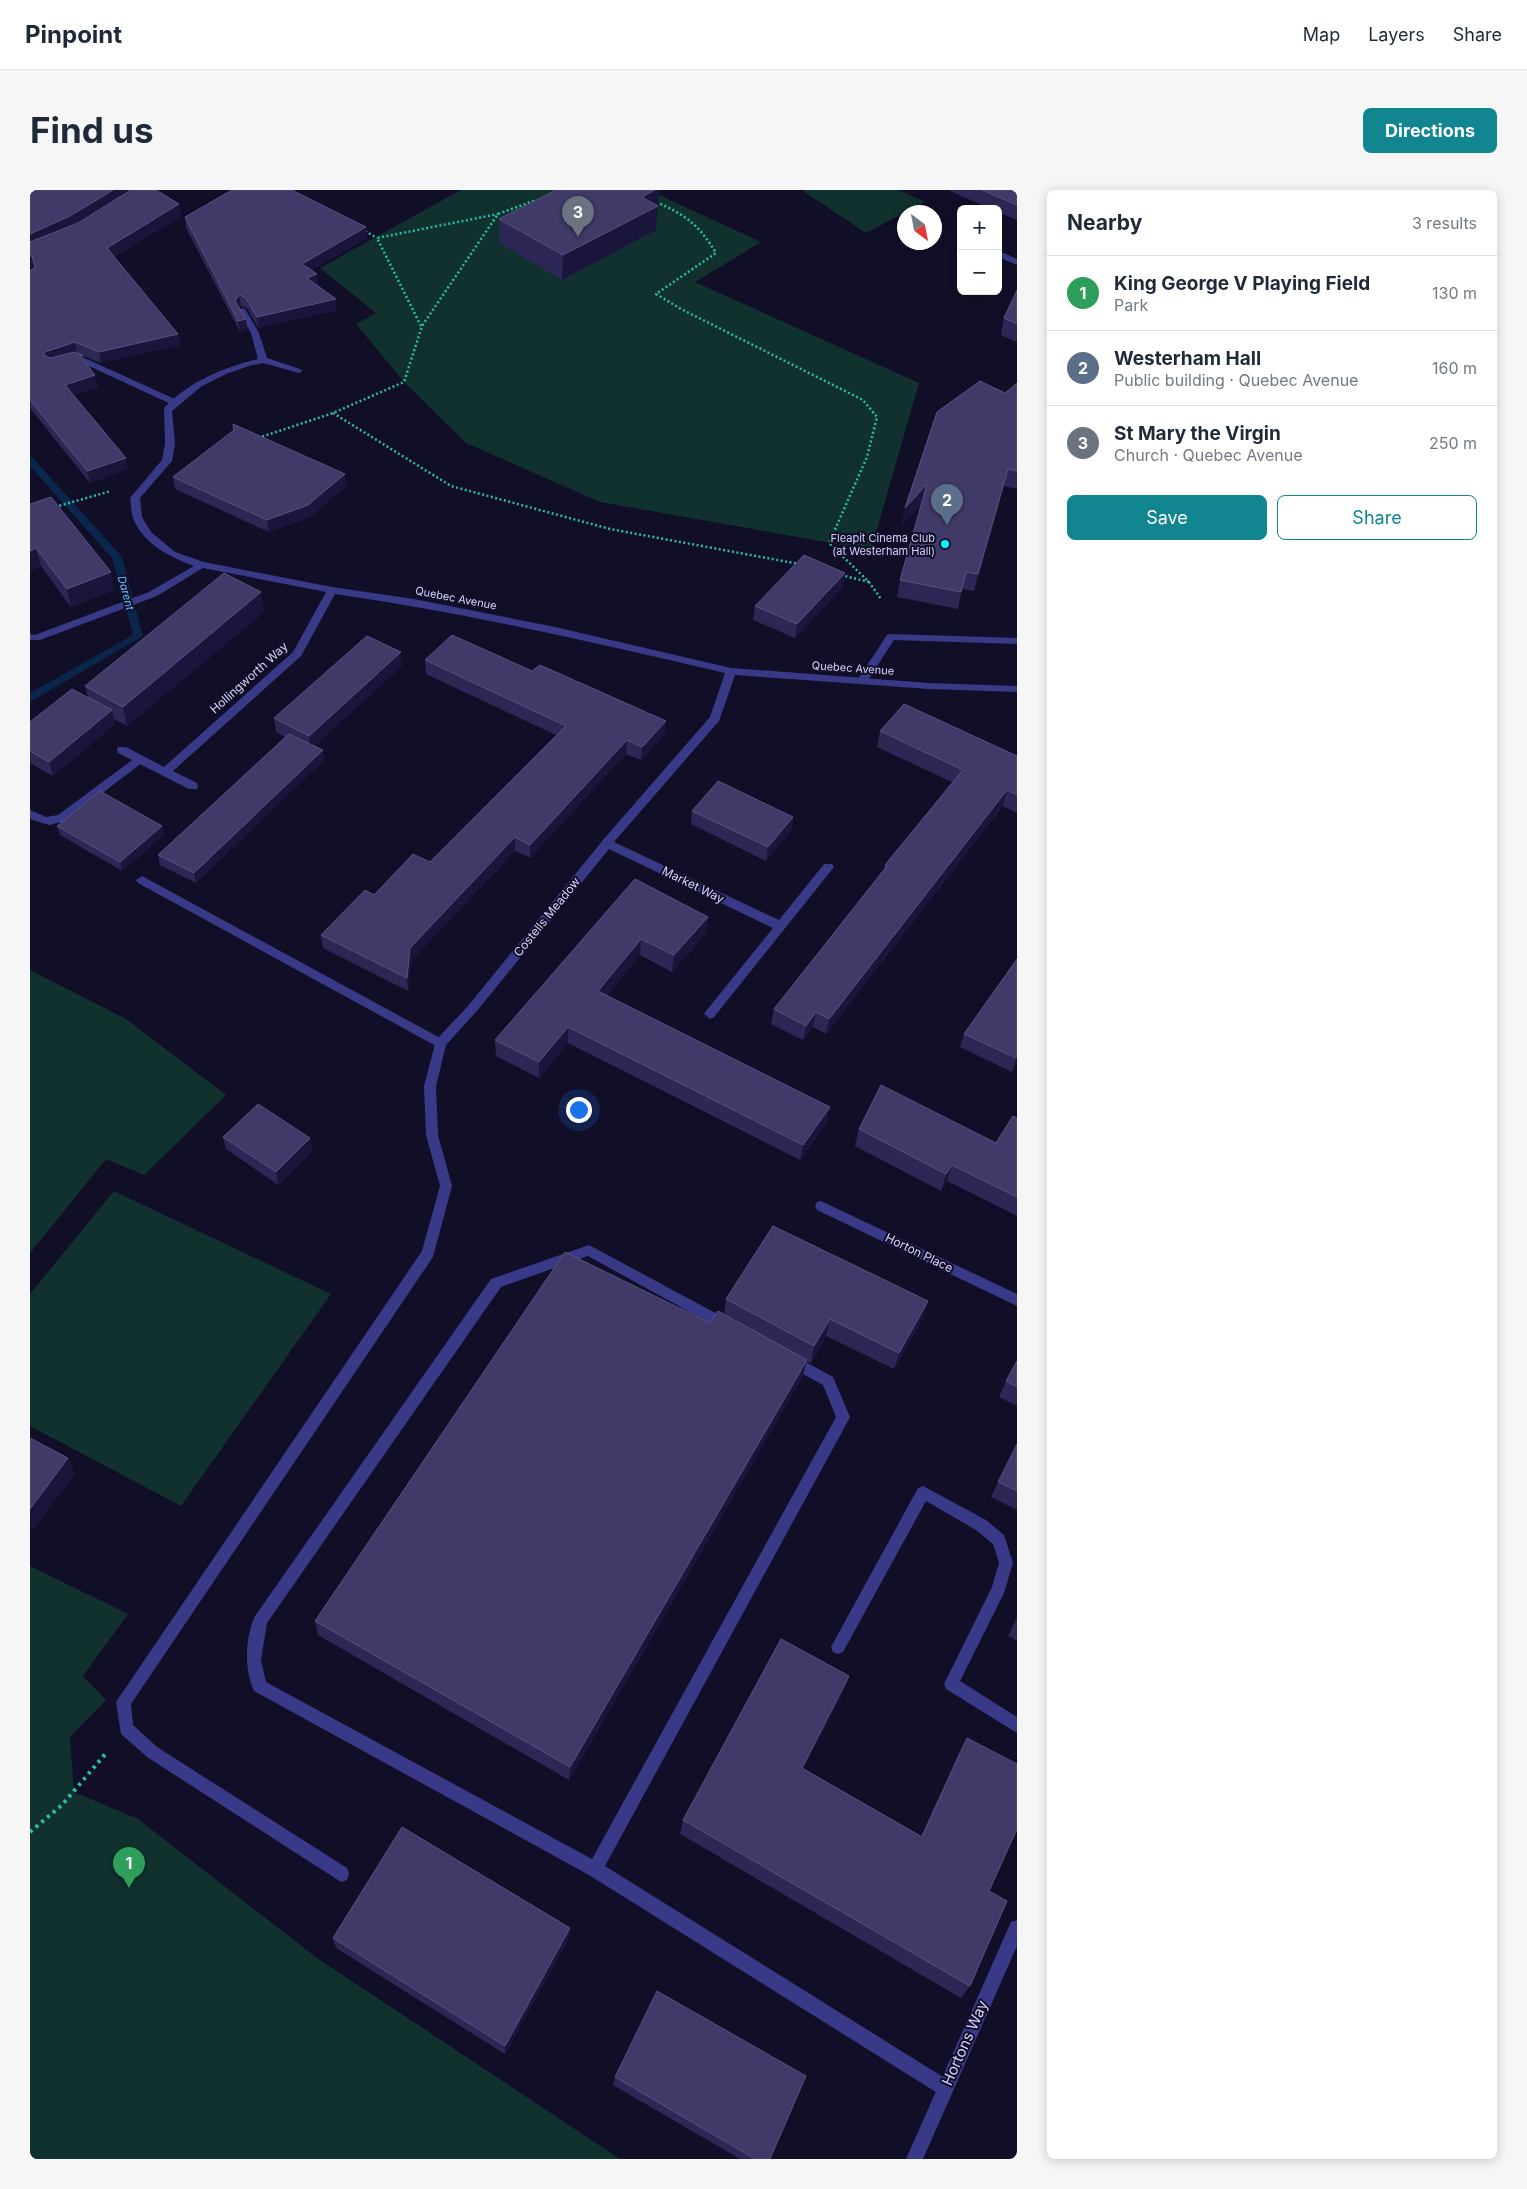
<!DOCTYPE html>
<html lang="en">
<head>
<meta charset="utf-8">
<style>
  :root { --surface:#fff; --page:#f6f6f7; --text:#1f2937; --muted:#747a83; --line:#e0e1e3; --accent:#118691 }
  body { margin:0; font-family:Inter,sans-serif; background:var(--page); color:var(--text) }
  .controls { position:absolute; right:15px; top:15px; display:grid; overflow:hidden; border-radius:8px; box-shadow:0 2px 12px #0003 }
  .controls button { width:45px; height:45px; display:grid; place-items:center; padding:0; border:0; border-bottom:1px solid var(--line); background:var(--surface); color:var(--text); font:25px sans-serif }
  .compass { position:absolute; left:867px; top:15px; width:45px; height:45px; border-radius:50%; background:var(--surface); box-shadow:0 2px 12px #0003; rotate:148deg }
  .you { position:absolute; left:548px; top:919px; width:18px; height:18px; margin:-12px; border:4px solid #fff; border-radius:50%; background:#1a73e8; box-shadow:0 0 0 8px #1a73e833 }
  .badge { display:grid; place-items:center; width:32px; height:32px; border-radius:50%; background:var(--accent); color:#fff; font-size:16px; font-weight:700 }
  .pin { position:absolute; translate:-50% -41px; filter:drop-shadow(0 1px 2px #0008) }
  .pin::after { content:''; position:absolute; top:26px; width:18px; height:15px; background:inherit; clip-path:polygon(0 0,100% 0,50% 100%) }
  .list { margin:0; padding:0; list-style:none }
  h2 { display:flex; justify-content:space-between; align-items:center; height:65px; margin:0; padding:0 20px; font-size:21px }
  h2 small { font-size:16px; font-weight:400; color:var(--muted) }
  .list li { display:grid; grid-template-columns:32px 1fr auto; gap:15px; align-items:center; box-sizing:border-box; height:75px; padding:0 20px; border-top:1px solid var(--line) }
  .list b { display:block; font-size:19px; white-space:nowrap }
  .list p { margin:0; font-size:16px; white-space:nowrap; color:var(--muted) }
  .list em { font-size:16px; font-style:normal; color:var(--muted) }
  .actions { display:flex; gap:10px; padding:15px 20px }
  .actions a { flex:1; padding:11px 0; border:1px solid var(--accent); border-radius:8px; text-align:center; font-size:18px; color:var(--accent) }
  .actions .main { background:var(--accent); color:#fff }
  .map { position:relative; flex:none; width:987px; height:1969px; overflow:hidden; border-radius:8px }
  header { display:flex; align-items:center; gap:30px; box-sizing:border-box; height:70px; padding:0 25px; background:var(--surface); border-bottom:1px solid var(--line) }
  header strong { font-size:24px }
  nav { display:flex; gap:28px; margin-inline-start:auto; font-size:18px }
  .intro { display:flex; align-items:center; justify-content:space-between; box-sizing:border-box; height:120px; padding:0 30px }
  h1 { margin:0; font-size:35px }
  .button { padding:12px 22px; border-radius:8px; background:var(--accent); color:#fff; font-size:18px; font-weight:700 }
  main { display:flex; gap:30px; padding:0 30px }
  aside { flex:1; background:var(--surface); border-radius:8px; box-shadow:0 2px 12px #0003 }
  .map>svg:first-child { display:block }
  .green { fill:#11312e }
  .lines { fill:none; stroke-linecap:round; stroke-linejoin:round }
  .stream { fill:#0a264a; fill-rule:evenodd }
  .path-far1 { stroke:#2bbda9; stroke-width:2.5; stroke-dasharray:2 2.5; stroke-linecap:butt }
  .path { stroke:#2bbda9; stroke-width:4; stroke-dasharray:3 4.5; stroke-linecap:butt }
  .lane { fill:#383a87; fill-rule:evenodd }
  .street { fill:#383a87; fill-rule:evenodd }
  .wall { fill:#2d2755 }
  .shaded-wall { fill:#1a153b }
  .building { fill:#3f3a67; stroke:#57527f }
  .poi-dot { fill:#00f8ff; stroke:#110e27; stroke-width:2 }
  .labels { text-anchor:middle; stroke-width:4; stroke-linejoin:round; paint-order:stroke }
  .far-poi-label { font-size:11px; fill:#d6d4ff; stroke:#110e27; text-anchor:end }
  .far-water-label { font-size:11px; font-style:italic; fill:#62c2ff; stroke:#110e27 }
  .far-street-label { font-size:11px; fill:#d6d4ff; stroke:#110e27 }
  .street-label { font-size:12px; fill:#d6d4ff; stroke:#110e27 }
  .near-street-label { font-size:15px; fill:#d6d4ff; stroke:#110e27 }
</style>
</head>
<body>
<header>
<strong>Pinpoint</strong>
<nav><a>Map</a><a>Layers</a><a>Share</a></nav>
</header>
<div class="intro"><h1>Find us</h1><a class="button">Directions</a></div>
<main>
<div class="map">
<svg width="987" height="1969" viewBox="0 0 987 1969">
  <rect width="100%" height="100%" fill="#110e27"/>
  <g class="green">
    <path d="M431,0h187l113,52 -66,40 224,101 -48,167 -271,-48 -134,-59 -62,-61 -48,-58 20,-11 -56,-45z"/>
    <path d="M776,0h93l26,12 -59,31 -63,-42z"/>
    <path d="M0,780l96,49 100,76 -82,80 -38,-16 -76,94z"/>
    <path d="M84,1001l217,103 -150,212 -151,-80v-132z"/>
    <path d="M0,1376l98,48 -45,62 23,24 -36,37 4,55 64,27 179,139 303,201h-590z"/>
  </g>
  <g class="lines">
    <path class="stream" d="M0,267l3,1 89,99 21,79 -113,66v-9l103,-58 -21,-77 -82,-92z"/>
    <g class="path-far1">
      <path d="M626,12c30,13 43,23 60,51l-60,41 25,15 182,91 14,17 -10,40 -38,86 40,39 12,17"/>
      <path d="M335,41l12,7"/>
      <path d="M391,136l-44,-88 121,-24"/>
      <path d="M303,223l118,73 159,43 189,35"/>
      <path d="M228,248l75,-25 71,-31 18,-56 76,-112 38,-14"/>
      <path d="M25,317l56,-16"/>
      <path d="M811,385l28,7"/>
    </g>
    <path class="path" d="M0,1642l32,-27 45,-53"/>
    <g class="lane">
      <path d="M48,165l99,45 2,2 -2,2h-6l-93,-43 -9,3 -4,-3z"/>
      <path d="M861,444l126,4v6l-123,-4 -28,43h-8v-4l29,-44z"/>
      <path d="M109,565l5,4 -1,3 -77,59 -17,4 -19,-6v-9l16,7 12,-2z"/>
      <path d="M112,686l302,164 2,3 -2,3h-8l-298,-163 -2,-3z"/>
      <path d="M416,991l4,1 2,4 -19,71 -302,447 2,21 24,22 190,121 2,6 -2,6 -6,2 -194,-125 -26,-23 -5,-32 306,-451 18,-65 2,-4z"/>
      <path d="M791,1011l196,93v12l-200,-96 -2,-4 2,-4z"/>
      <path d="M559,1055l145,78 2,4 -2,4 -5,2 -5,-2 -136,-75 -87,31 -234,336 -6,37 5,22 326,177 244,-442 -13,-32 -38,-21 -2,-4 2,-4 5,-2 5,2 38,21 17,40 -2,4 -243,445 346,216 2,6 -2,6 -6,2 -6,-2 -350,-219 -335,-184c-10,-22 -9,-53 1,-75l236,-337z"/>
      <path d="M893,1296l63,34 18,15 9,28 -9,30 -44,88 57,36v16l-71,-44 -2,-5 48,-97 7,-24 -6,-19 -17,-14 -50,-29 -83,151 -5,2 -5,-2 -2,-5 87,-159z"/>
    </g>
    <g class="street">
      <path d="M968,63h6l13,6v6l-19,-8z"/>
      <path d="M212,118l3,1 14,24 8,25 36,12 -4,3 -36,-10 -11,2 -26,9 -24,12 -30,25 3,33 -3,17 -32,37 2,19 9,15 24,20 29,10 128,25 82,12 141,28 176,41 198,15 88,3v6l-88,-3 -194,-14 -16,46 -105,121 165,78 45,-56h8l2,3 -120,150 -4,2 -6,-5 2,-3 67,-83 -164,-79 -133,163 -30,33 -10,41 2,49 14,51 -2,4h-8l-2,-4 -14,-51 -2,-49 12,-46 32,-34 135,-166 107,-123 15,-44c-129,-30 -258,-60 -390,-79l-34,62 -128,115 24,12 1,3 -1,3h-8l-71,-36 -1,-3 1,-3h8l38,20 129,-115 33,-60 -123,-24 -46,28 -117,44h-10v-6l5,1 114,-43 45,-26c-24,-9 -51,-22 -61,-48 -2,-6 -2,-14 -3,-20l32,-38 3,-16 -1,-36c26,-27 58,-40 94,-49l-7,-26 -13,-22z"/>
      <path d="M987,1730v26l-94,213h-17l105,-237z"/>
    </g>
  </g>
  <g class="wall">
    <path d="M0,0l149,14 2,12 -67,41 64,77 2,11 -79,18 -18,-7 1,5 11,14 3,12 -25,8 55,74 -38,14 -60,-75v-138l5,-2 -1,-1h-4z"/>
    <path d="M526,0h103l-3,40 -94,50 -63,-37v-24z"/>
    <path d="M921,0h66v30l-19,-8v-3h-7l-41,-18z"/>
    <path d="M155,27l182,21 -55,32 6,15h-1l20,25 -79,18 -11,-20 -6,-2 -2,2 8,22 -7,2 -54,-104z"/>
    <path d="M987,100v52l-16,-7 3,-17z"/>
    <path d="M987,193v106l-13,-3 -30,105 -12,-2 -4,20 -61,-12 3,-17 22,-77 -20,22 3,-17 100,-115z"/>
    <path d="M203,234l113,62 -36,31 -41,15 -94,-43 -2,-12 61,-47z"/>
    <path d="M0,314l84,86 -43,17 -30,-41 -11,5z"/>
    <path d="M815,383l-2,14 -48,51 -42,-18 2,-14z"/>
    <path d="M231,402l3,20 -137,114 -13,-7 1,5 -62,52 -23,-13v-41l58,-25 -3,-11z"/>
    <path d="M395,470l240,74 -24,26 -15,-6 -96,104 -15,-7 -104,110 -3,30 -85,-43 -2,-13 53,-40 56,-33 126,-127 -130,-61z"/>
    <path d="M372,476l-88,80 9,4 1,10 -128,123 -36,-18 -2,-10 127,-118 -9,-5 -2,-14z"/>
    <path d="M850,541l137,25v57l-14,-7 -177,228 -13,-7 -10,13 -32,-16 3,-15 110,-140 1,-4 67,-83 -75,-35z"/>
    <path d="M662,621l101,6 -2,14 -25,30 -75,-37z"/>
    <path d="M27,636l107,9 -42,36 -62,-36z"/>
    <path d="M605,689l73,38 -2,16 -34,39 -32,-17 -33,41 220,126 -27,38 -232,-117 -29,35 -43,-22 -1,-16z"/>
    <path d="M987,769v105l-5,8 -52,-25 4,-13z"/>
    <path d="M987,928v98l-70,-35 -6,10 -86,-45 4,-17 137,14z"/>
    <path d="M193,947l87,1 2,13 -34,34 -52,-36z"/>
    <path d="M696,1109l202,2 -5,17 -29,51 -68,-33 -15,27 -5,-2 -3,15 -234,404 -251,-145 -3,-14 395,-298 14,-8z"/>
    <path d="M987,1171v45l-18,-9 7,-16z"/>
    <path d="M987,1254v66l-26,-13z"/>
    <path d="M987,1427v24l-9,-5z"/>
    <path d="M819,1486l-6,16 -40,77 118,67 38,-83 8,-15 22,153 -19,95 -9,12 -281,-164 3,-14z"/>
    <path d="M540,1738l-1,10 -64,116 -169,-106 -3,-10z"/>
    <path d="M585,1887l155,82h-30l-127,-74z"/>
  </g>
  <g class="shaded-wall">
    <path d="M83,0h21l-62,37 -42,19v-12z"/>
    <path d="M625,0h4l-3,40 -94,50 1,-25 79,-58z"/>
    <path d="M149,14l2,12 -72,44 -2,-12z"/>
    <path d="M336,37l1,11 -63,37 -2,-11z"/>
    <path d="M0,66h2l2,11h-4z"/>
    <path d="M287,84l1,11 -10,4 -1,-11z"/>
    <path d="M209,105l2,11 -5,6 -1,-11z"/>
    <path d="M306,109l1,11 -79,18 -1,-11z"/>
    <path d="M216,129l1,11 -7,2 -2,-11z"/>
    <path d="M148,144l2,11 -79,18 -2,-11z"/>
    <path d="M45,152l2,11 -30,10 -3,-8 1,-3z"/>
    <path d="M65,185l3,12 -30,10 -3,-12z"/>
    <path d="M96,268l2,11 -38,14 -3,-12z"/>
    <path d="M978,279l-4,17 -30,105 4,-17z"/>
    <path d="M315,284l1,12 -36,31 -41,15 -2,-12z"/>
    <path d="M897,294l-3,17 -22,24 3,-17z"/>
    <path d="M6,358l5,18 -11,5v-20z"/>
    <path d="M81,382l3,18 -43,17 -4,-18z"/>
    <path d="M815,383l-2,14 -48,51 2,-14z"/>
    <path d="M231,402l3,20 -137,114 -4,-19z"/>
    <path d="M371,462l1,14 -92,84 -1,-14z"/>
    <path d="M82,520l3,14 -62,52 -4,-14z"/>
    <path d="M636,531l-1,13 -24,26 1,-13z"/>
    <path d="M597,550l-1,14 -96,104v-13z"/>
    <path d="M293,560l1,10 -128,123 -2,-10z"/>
    <path d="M977,600l-4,16 -177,228 3,-15z"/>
    <path d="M763,627l-2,14 -25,30 2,-14z"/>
    <path d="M132,636l2,9 -42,36 -2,-9z"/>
    <path d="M485,647v14l-104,110 -3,30 -1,-13 3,-30z"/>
    <path d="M678,727l-2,16 -34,39 2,-17z"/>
    <path d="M611,749l-1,16 -43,53 1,-17z"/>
    <path d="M786,822l-3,15 -10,13 3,-14z"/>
    <path d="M538,837v16l-29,35v-16z"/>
    <path d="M987,867v7l-5,8 4,-14z"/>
    <path d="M800,917l-3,15 -27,38 3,-15z"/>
    <path d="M280,948l2,13 -34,34 -2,-13z"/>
    <path d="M922,975l-5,16 -6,10 5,-17z"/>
    <path d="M898,1111l-5,17 -29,51 5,-16z"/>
    <path d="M800,1129l-4,17 -15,27 3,-17z"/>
    <path d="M777,1170l-4,16 -234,404 1,-13z"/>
    <path d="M38,1268l7,16 -42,56 -3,-6v-15z"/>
    <path d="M819,1486l-6,16 -47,91 6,-15z"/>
    <path d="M540,1738l-1,10 -64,116v-8z"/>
  </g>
  <g class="building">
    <path d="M0,0h83l-43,26 -40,18z"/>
    <path d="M101,0h25l23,14 -72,44 71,86 -79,18 -24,-10 -30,10 -1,3 6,3 24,-6 9,3 -3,1 15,19 -30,10 61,73 -39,13 -57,-71v-130l5,-2 -3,-12h-2v-14l48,-19z"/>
    <path d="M202,0h60l74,37 -64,37 15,10 -10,4 29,21 -79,18 -12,-20 -6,-2 -4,6 11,18 -8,2 -53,-104z"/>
    <path d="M526,0h99l-13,7 16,9 -95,49 -64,-36z"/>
    <path d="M952,0h35v15z"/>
    <path d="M987,100v34l-13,-6z"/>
    <path d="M950,191l25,12 12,-10v88l-9,-2 -30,105 -12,-2 -5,20 -61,-12 27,-96 -22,24 32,-96z"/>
    <path d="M203,234l112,50 -37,31 -41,15 -94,-43 61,-47z"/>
    <path d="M21,307l60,75 -44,17 -31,-41 -6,3v-47z"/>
    <path d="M774,365l41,18 -48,51 -42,-18z"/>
    <path d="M194,383l37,19 -138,115 -38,-21z"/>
    <path d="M422,445l80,36 8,-6 126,56 -24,26 -15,-7 -97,105 -15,-8 -105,111 -3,30 -86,-43 44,-45 9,5 39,-41 17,8 136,-136 -141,-66z"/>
    <path d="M337,446l34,16 -92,84 -35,-18z"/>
    <path d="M42,499l40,21 -63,52 -19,-11v-29z"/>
    <path d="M874,514l113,52v39l-10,-5 -178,229 -13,-7 -10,14 -32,-17 113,-143 -2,-1 78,-95 -83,-39z"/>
    <path d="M259,544l34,16 -129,123 -36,-18z"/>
    <path d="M688,591l75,36 -25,30 -76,-36z"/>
    <path d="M70,601l62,35 -42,36 -63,-36z"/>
    <path d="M605,689l73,38 -34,38 -33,-16 -43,52 232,116 -27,38 -235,-118 -29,35 -44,-22z"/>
    <path d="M987,769v98l-1,1 -52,-24z"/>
    <path d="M851,895l115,58 17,-27 4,2v79l-65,-32 -6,9 -87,-45z"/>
    <path d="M228,914l52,34 -34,34 -53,-35z"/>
    <path d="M743,1036l155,75 -29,52 -69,-34 -16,27 -88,-47z"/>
    <path d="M535,1062l145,71 8,-12 89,49 -237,407 -255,-146z"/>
    <path d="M987,1171v26l-11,-6z"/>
    <path d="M0,1248l38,20 -38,51z"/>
    <path d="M987,1254v47l-19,-9z"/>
    <path d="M751,1449l68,37 -47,92 120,69 45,-99 50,26v65l-28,62 18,10 -37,85 -287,-166z"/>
    <path d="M372,1637l168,101 -65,118 -172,-108z"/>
    <path d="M627,1801l149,85 -36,83h-15l-140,-82z"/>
  </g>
  <circle class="poi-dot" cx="915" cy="354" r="5"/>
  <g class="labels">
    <g class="far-poi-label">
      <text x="905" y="352">Fleapit Cinema Club<tspan x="905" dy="13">(at Westerham Hall)</tspan></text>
    </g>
    <g class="far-water-label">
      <text transform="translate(96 403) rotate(75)" y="4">Darent</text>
    </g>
    <g class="far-street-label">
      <text transform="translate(426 408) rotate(11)" y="4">Quebec Avenue</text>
      <text transform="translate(823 478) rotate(4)" y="4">Quebec Avenue</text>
    </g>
    <g class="street-label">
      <text transform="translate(219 488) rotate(-42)" y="4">Hollingworth Way</text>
      <text transform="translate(663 695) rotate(26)" y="4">Market Way</text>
      <text transform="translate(517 727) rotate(-51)" y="4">Costells Meadow</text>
      <text transform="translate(889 1063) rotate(26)" y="4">Horton Place</text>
    </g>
    <g class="near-street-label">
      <text transform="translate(935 1853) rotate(-66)" y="5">Hortons Way</text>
    </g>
  </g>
</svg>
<div class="controls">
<button>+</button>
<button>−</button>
</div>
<svg class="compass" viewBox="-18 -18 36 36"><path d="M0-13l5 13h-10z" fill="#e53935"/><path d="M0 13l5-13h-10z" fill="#747a83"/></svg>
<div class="you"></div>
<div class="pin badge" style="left:99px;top:1698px;background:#2e9e5b">1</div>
<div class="pin badge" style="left:917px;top:335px;background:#5c6f8a">2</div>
<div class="pin badge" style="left:548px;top:47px;background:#6b7280">3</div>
</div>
<aside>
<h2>Nearby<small>3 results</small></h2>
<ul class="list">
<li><span class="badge" style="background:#2e9e5b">1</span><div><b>King George V Playing Field</b><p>Park</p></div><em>130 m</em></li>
<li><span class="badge" style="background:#5c6f8a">2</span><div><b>Westerham Hall</b><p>Public building · Quebec Avenue</p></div><em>160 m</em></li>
<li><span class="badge" style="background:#6b7280">3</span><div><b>St Mary the Virgin</b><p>Church · Quebec Avenue</p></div><em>250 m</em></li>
</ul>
<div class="actions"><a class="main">Save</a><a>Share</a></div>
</aside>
</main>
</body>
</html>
